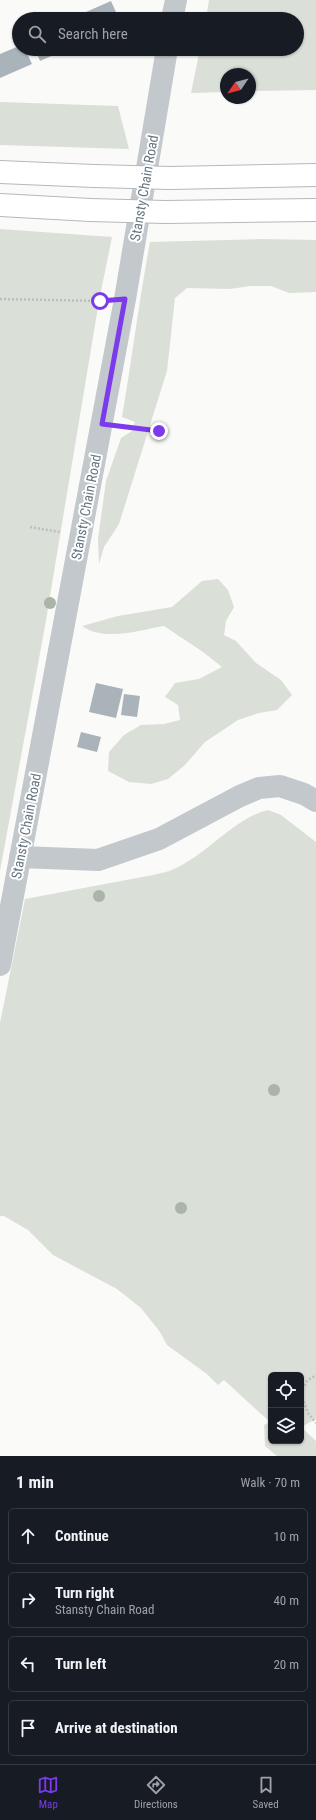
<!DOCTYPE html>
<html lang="en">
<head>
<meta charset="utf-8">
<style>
  :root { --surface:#171b24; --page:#242831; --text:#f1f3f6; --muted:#9ea1a6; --line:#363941; --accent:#7c3aed }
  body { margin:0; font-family:"Roboto Condensed",sans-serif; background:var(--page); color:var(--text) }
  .controls { position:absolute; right:12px; bottom:12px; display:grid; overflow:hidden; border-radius:6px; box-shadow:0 1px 3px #0004 }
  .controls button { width:36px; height:36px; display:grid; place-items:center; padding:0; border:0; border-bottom:1px solid var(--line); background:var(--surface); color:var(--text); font:20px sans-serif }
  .compass { position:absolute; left:220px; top:68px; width:36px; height:36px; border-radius:50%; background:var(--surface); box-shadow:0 1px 3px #0004; rotate:235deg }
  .stop { position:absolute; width:12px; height:12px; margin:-9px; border:3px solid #7c3aed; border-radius:50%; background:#fff }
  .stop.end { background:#7c3aed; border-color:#fff; box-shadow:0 1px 4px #0008 }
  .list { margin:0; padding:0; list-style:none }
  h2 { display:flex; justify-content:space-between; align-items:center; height:52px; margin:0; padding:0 16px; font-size:17px }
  h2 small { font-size:13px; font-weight:400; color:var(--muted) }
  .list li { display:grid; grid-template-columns:26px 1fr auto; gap:12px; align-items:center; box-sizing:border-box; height:56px; margin:0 8px 8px; padding:0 8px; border:1px solid var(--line); border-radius:6px }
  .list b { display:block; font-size:15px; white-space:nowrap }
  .list p { margin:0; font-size:13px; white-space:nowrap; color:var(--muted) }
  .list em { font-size:13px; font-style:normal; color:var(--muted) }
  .icon { flex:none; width:22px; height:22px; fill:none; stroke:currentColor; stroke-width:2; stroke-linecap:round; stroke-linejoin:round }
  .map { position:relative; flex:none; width:316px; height:1456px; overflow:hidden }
  .search { position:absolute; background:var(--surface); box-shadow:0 1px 3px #0004; left:12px; right:12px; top:12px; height:44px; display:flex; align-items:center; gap:10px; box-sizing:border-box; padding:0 14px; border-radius:22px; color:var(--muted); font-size:15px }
  .sheet { height:308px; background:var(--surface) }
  nav { display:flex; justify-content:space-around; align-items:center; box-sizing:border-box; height:56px; border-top:1px solid var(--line); background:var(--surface); font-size:11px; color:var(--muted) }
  nav a { display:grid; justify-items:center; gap:2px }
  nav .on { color:var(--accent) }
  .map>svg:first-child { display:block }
  .green { fill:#dadfd7 }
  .building { fill:#aab3b9 }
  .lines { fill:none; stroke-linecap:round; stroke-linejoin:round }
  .highway-casing { stroke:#b4b9bd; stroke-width:24 }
  .path { stroke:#bbbfc2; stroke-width:2.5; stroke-dasharray:2 2; stroke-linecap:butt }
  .minor { stroke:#c3c8cc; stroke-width:22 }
  .highway { stroke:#fff; stroke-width:22 }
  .highway-bridge-casing { stroke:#b4b9bd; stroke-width:24; stroke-linecap:butt }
  .highway-bridge { stroke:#fff; stroke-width:22 }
  .tree { fill:#aab4a7 }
  .route { stroke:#7c3aed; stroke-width:5 }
  .labels { text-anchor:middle; stroke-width:4; stroke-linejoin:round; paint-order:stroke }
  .street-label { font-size:14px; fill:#657683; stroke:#fff }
</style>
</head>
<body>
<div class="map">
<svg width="316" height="1456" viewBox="0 0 316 1456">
  <rect width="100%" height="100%" fill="#fafaf8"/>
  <g class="green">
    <path d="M209,0h107v90l-66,1v-17h-24v18l-35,1 9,-44h97v-30h-91z"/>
    <path d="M0,102l118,4 11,43 -129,-4z"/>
    <path d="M0,229l112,8 -13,64 -54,325 -45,245z"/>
    <path d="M261,239l55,1v52l-27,1 -18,-7h-21l-20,3 -43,-1 -12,10 -8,73 -48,153 -15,23 -5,17 -1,-25 8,-58 15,-43 11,-7 3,-9 -13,-5c10,-58 17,-117 28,-175z"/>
    <path d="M218,579l10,11 6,17 -8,14 -2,14 12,6 20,22 25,17 11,15 -15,15 -18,3 -21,7 -33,22 -20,23 -17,14 -17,5 -22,-2 -21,-11 1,-19 15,-17 17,-10 23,-1 16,-4 -2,-15 -13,-8 10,-14 24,-4 23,-12 -19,-15 -39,-26c-24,4 -60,16 -82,0l36,-10 54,-9 30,-26z"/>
    <path d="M268,810l13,5 35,27v577l-15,8v-52h-30v66h30v-14l15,14v15h-39l-12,-10 -1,-21 6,-3 -46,-42 -6,5 -11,-11 -40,-29 -7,-13 -19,-24 -24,-19 -64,-34 -25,-25 -24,-14h-4v-193l25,-124 128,-24c7,-2 15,-3 21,-6 33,-14 60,-51 94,-59z"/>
  </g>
  <g class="building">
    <path d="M111,1l8,18h-49z"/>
    <path d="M19,46v3h6l7,15 -32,14v-24z"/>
    <path d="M35,49h32l-27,12z"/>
    <path d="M96,683l27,6 -7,29 -27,-6z"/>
    <path d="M124,694l16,2 -3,21 -16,-2z"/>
    <path d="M81,732l20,5 -4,15 -20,-5z"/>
  </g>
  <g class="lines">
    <g class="highway-casing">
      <g id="highway">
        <path d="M0,172l94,4"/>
        <path d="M170,178l146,-3"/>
        <path d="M0,205l90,5"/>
        <path d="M165,212l151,-2"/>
      </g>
    </g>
    <g class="path">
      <path d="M0,299l103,2"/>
      <path d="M122,426l37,5"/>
      <path d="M30,527l30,5"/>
      <path d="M301,1393l6,-12 9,-6"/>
      <path d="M301,1394l7,19 8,10"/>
    </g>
    <g class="minor">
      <path d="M172,19l4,-19"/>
      <path d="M20,857l78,3 61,-21 81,-43 19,-8 21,-2 24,8 12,7"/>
      <path d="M0,965l125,-666 42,-250"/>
    </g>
    <use href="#highway" class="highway"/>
    <g class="highway-bridge-casing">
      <g id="highway-bridge">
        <path d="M94,176l76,2"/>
        <path d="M90,210l75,2"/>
      </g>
    </g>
    <use href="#highway-bridge" class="highway-bridge"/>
  </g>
  <g class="tree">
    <circle cx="50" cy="603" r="6"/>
    <circle cx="99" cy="896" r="6"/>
    <circle cx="274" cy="1090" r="6"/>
    <circle cx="181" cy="1208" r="6"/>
  </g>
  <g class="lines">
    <path class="route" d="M100,301l25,-2 -23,125 57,7"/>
  </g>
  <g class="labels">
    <g class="street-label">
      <text transform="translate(144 188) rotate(-80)" y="5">Stansty Chain Road</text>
      <text transform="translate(86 507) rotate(-79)" y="5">Stansty Chain Road</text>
      <text transform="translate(26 826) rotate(-79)" y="5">Stansty Chain Road</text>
    </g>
  </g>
</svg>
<div class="controls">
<button><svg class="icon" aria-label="locate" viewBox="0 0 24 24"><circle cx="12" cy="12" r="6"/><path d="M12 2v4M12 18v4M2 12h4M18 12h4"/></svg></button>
<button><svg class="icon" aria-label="layers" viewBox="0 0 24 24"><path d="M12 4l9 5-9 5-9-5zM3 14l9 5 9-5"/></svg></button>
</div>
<svg class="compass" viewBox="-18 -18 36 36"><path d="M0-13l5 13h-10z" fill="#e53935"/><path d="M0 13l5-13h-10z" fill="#9ea1a6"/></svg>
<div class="stop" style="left:100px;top:301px"></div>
<div class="stop end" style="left:159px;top:431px"></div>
<div class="search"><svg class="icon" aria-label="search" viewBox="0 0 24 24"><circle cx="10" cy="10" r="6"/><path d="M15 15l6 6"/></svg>Search here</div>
</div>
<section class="sheet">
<h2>1 min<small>Walk · 70 m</small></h2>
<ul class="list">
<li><svg class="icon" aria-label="ahead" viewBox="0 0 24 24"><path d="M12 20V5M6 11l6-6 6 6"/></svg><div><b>Continue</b></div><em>10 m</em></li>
<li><svg class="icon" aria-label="right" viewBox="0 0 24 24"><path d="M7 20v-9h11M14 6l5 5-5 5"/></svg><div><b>Turn right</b><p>Stansty Chain Road</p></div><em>40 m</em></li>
<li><svg class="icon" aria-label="left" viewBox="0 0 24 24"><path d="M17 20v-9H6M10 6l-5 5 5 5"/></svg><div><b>Turn left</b></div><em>20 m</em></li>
<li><svg class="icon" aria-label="arrive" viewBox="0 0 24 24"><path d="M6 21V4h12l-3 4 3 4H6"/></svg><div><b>Arrive at destination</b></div></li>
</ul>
</section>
<nav>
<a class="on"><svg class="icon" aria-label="map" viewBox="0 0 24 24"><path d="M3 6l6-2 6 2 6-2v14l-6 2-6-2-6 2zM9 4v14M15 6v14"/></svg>Map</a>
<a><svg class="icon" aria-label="directions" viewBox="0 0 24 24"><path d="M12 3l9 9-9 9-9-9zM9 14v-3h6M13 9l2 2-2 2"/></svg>Directions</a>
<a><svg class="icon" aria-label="saved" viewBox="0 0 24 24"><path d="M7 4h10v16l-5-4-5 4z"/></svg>Saved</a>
</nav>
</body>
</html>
